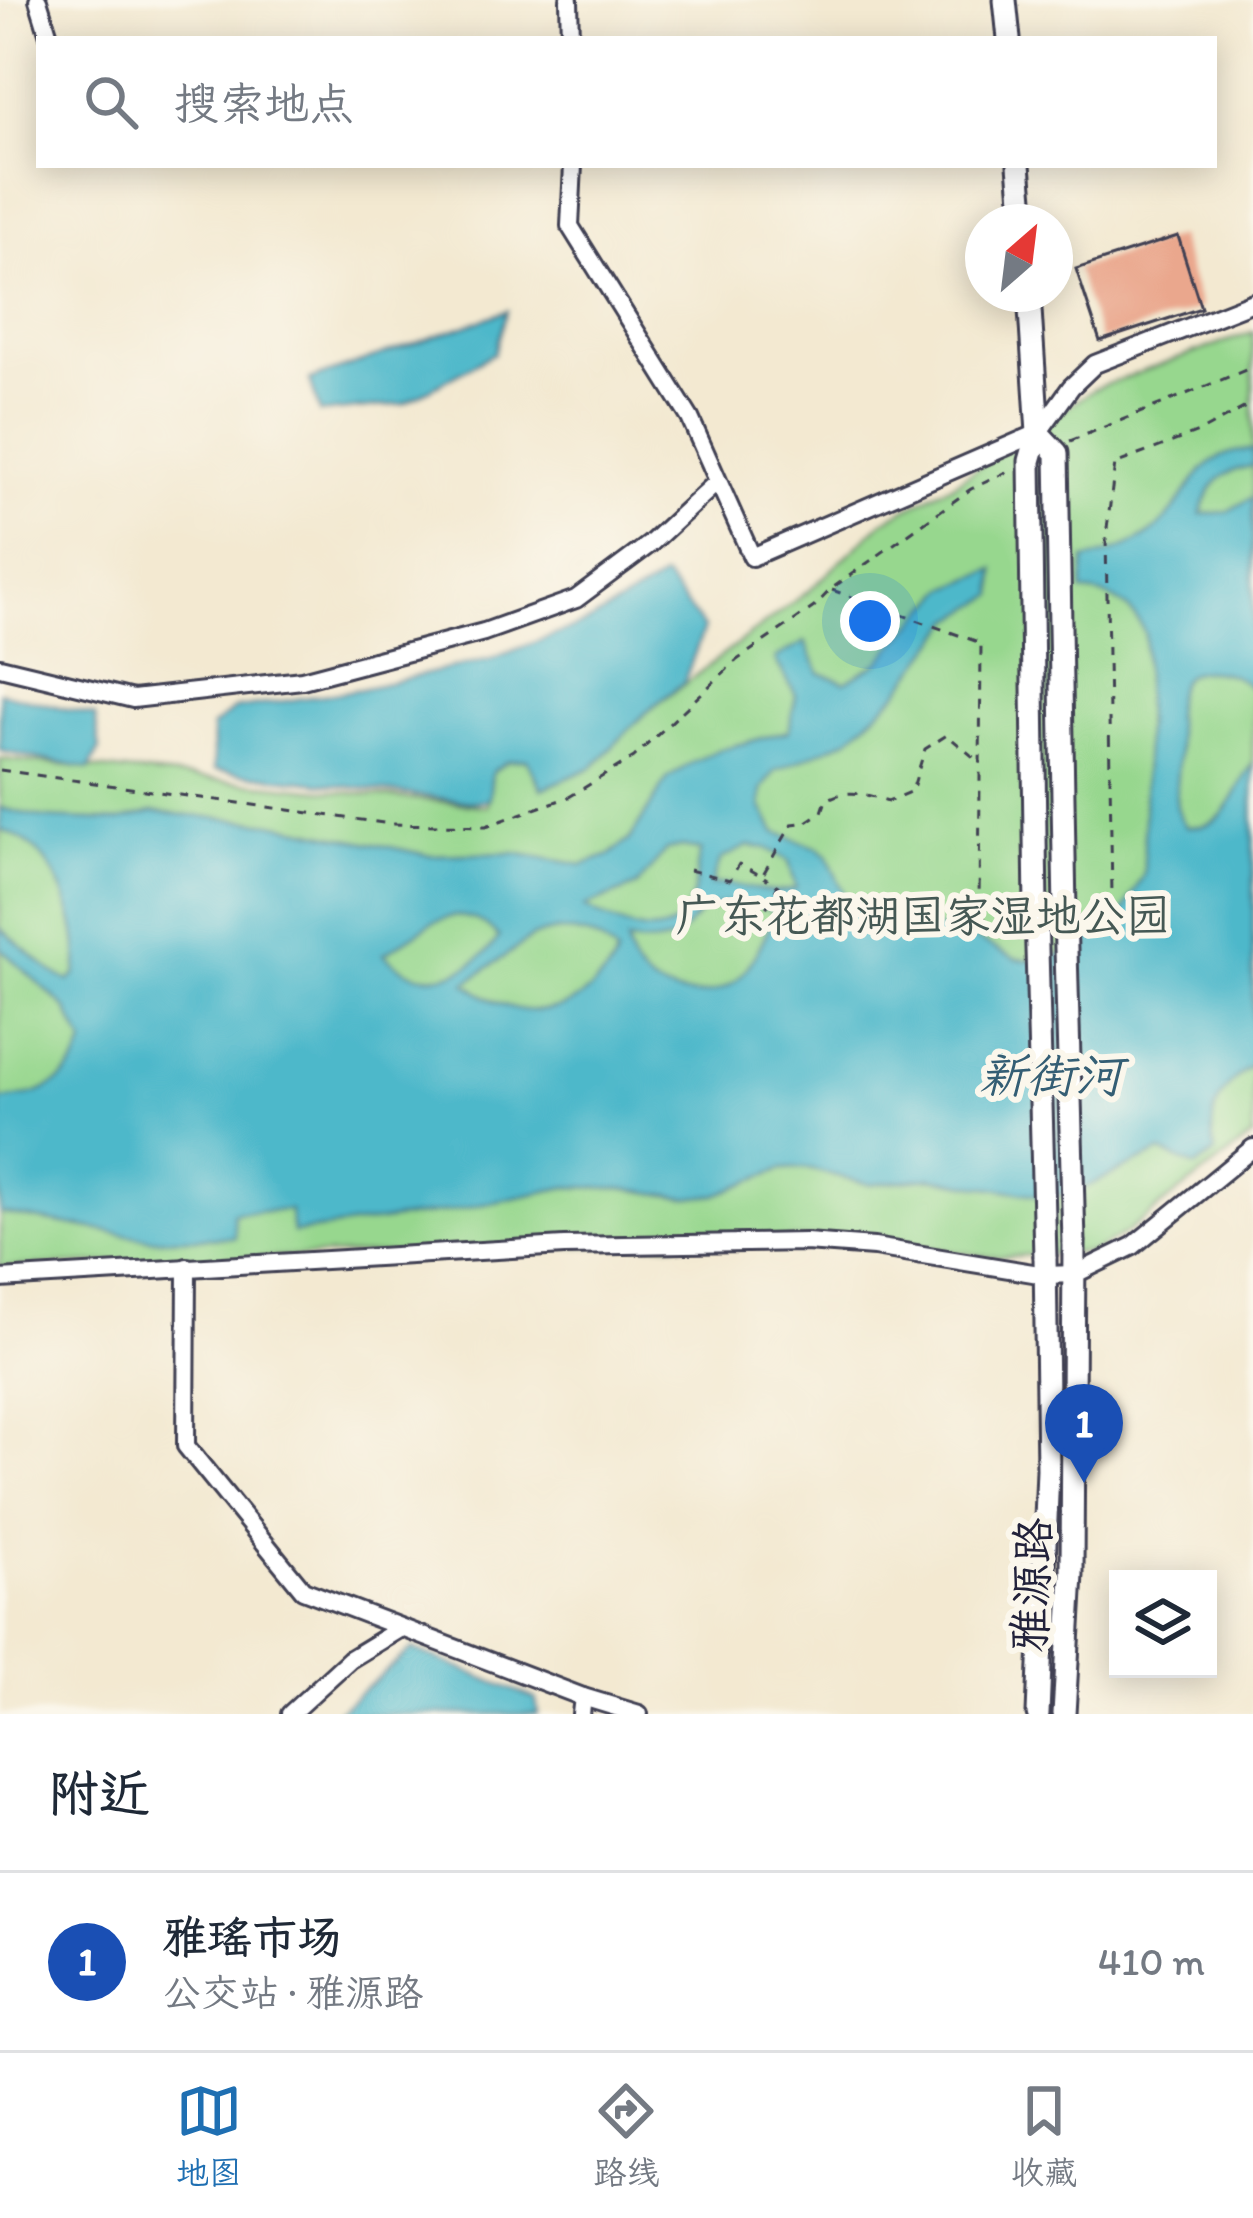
<!DOCTYPE html>
<html lang="zh">
<head>
<meta charset="utf-8">
<style>
  :root { --surface:#fff; --page:#f2f2f3; --text:#1f2937; --muted:#747a83; --line:#e0e1e3; --accent:#1f6fb2 }
  body { margin:0; font-family:Itim,"LXGW WenKai TC",sans-serif; background:var(--page); color:var(--text) }
  .controls { position:absolute; right:36px; bottom:36px; display:grid; overflow:hidden; border-radius:0px; box-shadow:0 6px 30px #0003 }
  .controls button { width:108px; height:108px; display:grid; place-items:center; padding:0; border:0; border-bottom:3px solid var(--line); background:var(--surface); color:var(--text); font:60px sans-serif }
  .compass { position:absolute; left:965px; top:204px; width:108px; height:108px; border-radius:50%; background:var(--surface); box-shadow:0 6px 30px #0003; rotate:28deg }
  .you { position:absolute; left:870px; top:621px; width:42px; height:42px; margin:-30px; border:9px solid #fff; border-radius:50%; background:#1a73e8; box-shadow:0 0 0 18px #1a73e833 }
  .badge { display:grid; place-items:center; width:78px; height:78px; border-radius:50%; background:var(--accent); color:#fff; font-size:39px; font-weight:700 }
  .pin { position:absolute; translate:-50% -99px; filter:drop-shadow(0 3px 6px #0008) }
  .pin::after { content:''; position:absolute; top:63px; width:42px; height:36px; background:inherit; clip-path:polygon(0 0,100% 0,50% 100%) }
  .list { margin:0; padding:0; list-style:none }
  h2 { display:flex; justify-content:space-between; align-items:center; height:156px; margin:0; padding:0 48px; font-size:51px }
  h2 small { font-size:39px; font-weight:400; color:var(--muted) }
  .list li { display:grid; grid-template-columns:78px 1fr auto; gap:36px; align-items:center; box-sizing:border-box; height:180px; padding:0 48px; border-top:3px solid var(--line) }
  .list b { display:block; font-size:45px; white-space:nowrap }
  .list p { margin:0; font-size:39px; white-space:nowrap; color:var(--muted) }
  .list em { font-size:39px; font-style:normal; color:var(--muted) }
  .icon { flex:none; width:66px; height:66px; fill:none; stroke:currentColor; stroke-width:2; stroke-linecap:round; stroke-linejoin:round }
  .map { position:relative; flex:none; width:1253px; height:1714px; overflow:hidden }
  .search { position:absolute; background:var(--surface); box-shadow:0 6px 30px #0003; left:36px; right:36px; top:36px; height:132px; display:flex; align-items:center; gap:30px; box-sizing:border-box; padding:0 42px; border-radius:0px; color:var(--muted); font-size:45px }
  .sheet { height:336px; background:var(--surface) }
  nav { display:flex; justify-content:space-around; align-items:center; box-sizing:border-box; height:168px; border-top:3px solid var(--line); background:var(--surface); font-size:33px; color:var(--muted) }
  nav a { display:grid; justify-items:center; gap:6px }
  nav .on { color:var(--accent) }
  .map>svg:first-child { display:block }
  .green { fill:#97d78e; stroke:#5c7c64; stroke-width:3 }
  .water { fill:#4eb8ca; stroke:#386d82; stroke-width:3; fill-rule:evenodd }
  .building { fill:#eaa78d }
  .lines { fill:none; stroke-linecap:round; stroke-linejoin:round }
  .minor-casing { stroke:#414052; stroke-width:22 }
  .major-casing { stroke:#414052; stroke-width:27 }
  .path { stroke:#414052; stroke-width:3; stroke-dasharray:9 9; stroke-linecap:butt }
  .minor { stroke:#fff; stroke-width:16 }
  .major { stroke:#fff; stroke-width:21 }
  .major-bridge-casing { stroke:#414052; stroke-width:27; stroke-linecap:butt }
  .major-bridge { stroke:#fff; stroke-width:21 }
  .labels { text-anchor:middle; stroke-width:12; stroke-linejoin:round; paint-order:stroke }
  .park-label { font-size:45px; fill:#455854; stroke:#fbf7ec }
  .street-label { font-size:45px; fill:#22223b; stroke:#fbf7ec }
  .water-label { font-size:48px; font-style:italic; fill:#345e74; stroke:#fbf7ec }
</style>
</head>
<body>
<div class="map">
<svg width="1253" height="1714" viewBox="0 0 1253 1714">
  <rect width="100%" height="100%" fill="#fbf7ec"/>
  <filter id="ink" filterUnits="userSpaceOnUse"><feTurbulence type="fractalNoise" baseFrequency=".00833" numOctaves="2"/><feDisplacementMap in="SourceGraphic" scale="24" xChannelSelector="R" yChannelSelector="G"/><feConvolveMatrix kernelMatrix="1 2 1 2 8 2 1 2 1" color-interpolation-filters="sRGB"/></filter>
  <filter id="wash" filterUnits="userSpaceOnUse"><feTurbulence type="fractalNoise" baseFrequency=".004" numOctaves="4" result="noise"/><feDisplacementMap in="SourceGraphic" scale="48" xChannelSelector="R" yChannelSelector="G"/><feGaussianBlur stdDeviation="2.7" result="paint"/><feColorMatrix in="noise" values="0 0 0 0 0 0 0 0 0 0 0 0 0 0 0 0 0 1.4 0 .05"/><feComposite in="paint" operator="in"/></filter>
  <g filter="url(#wash)">
    <rect width="100%" height="100%" fill="#f3e9d1"/>
    <path class="green" d="M1253,332v804l-127,97 -34,19 -99,5 -146,-20 -847,30v-508l487,47 5,-34 15,-11 20,-2 14,29 52,-21 50,-52 167,-125 75,-70 68,-36 143,-96z"/>
    <g class="water">
      <path d="M507,311l-13,42 -90,51 -84,9 -10,-33z"/>
      <path d="M1253,450v16c-31,4 -44,19 -52,48l25,-2 27,-15v194c-9,-13 -26,-19 -42,-20 -49,-5 -35,50 -33,80 1,25 -9,55 8,75 42,6 46,-34 67,-62v300c-32,23 -48,49 -38,89l-19,14 -35,-15 -86,40 -26,5 -118,-19 -62,6 -65,-16 -22,1 -66,26 -28,3 -67,-10 -54,-1 -121,25 -153,21 -3,-23 -57,3 2,24 -84,2 -151,-26v-113c38,-3 74,-17 84,-57l-18,-35 -66,-60v-20l52,44 17,9 7,-6c7,-41 -14,-107 -50,-133 -7,-5 -18,-9 -26,-13v-21l44,10 74,3 35,-9 119,11 157,32 85,-2 68,12 28,-10 20,-16 38,-61 23,-15 27,-13 71,-19 7,-36 -21,-36 30,-17 15,31 25,9 34,-20 67,-73 49,-20v26l-41,24 -57,75 -49,45 -73,32 -13,19 -1,16 14,26 43,16 9,7 17,39 14,16 14,12 20,7h64l60,30 15,1 30,-6 31,-16 31,-26 21,-38 1,-240c-11,-28 -33,-41 -63,-42l3,-32c24,-6 50,-14 70,-30 38,-32 38,-79 98,-80zM748,846l19,2 22,13 7,27c-29,12 -55,-8 -85,-3l10,-26zM682,847l19,3c-6,17 -3,32 -9,49 -19,53 -72,28 -108,8l53,-21 29,-36zM729,903l34,4 13,6c-10,19 -18,42 -32,59 -33,41 -113,24 -117,-30 74,10 48,-33 102,-39zM453,916c21,0 31,6 46,21 -28,40 -77,56 -115,17l49,-32zM557,931c25,1 41,5 59,23 -2,14 -11,20 -21,31 -38,39 -90,30 -129,-2l68,-47z"/>
      <path d="M664,577l40,51 -20,54 -41,33 -50,52 -51,22 -15,-30 -20,2 -15,11 -3,28 -19,2 -256,-32 -2,-43 22,-18 127,-20 130,-30 98,-37z"/>
      <path d="M0,692l95,24 5,33 -11,20 -89,-18z"/>
      <path d="M412,1649l124,50 2,15h-204z"/>
    </g>
    <g id="blocks">
      <path class="building" d="M1178,236l23,72 -101,33 -24,-72z"/>
    </g>
  </g>
  <g filter="url(#ink)">
    <use href="#blocks" fill-opacity="0" stroke="#414052" stroke-width="3"/>
    <g class="lines">
      <g class="minor-casing">
        <g id="minor">
          <path d="M38,0l12,39"/>
          <path d="M569,0l1,39"/>
          <path d="M573,165l-3,61 120,192 62,139 286,-124 33,-46 24,-23 158,-62"/>
          <path d="M0,667l133,32 169,-19 182,-48 92,-33 74,-55 66,-61"/>
          <path d="M187,1267l-1,179 117,144 280,107 -2,17"/>
          <path d="M0,1279l564,-33 242,-4 68,5 171,28 30,-1 58,-28 120,-98"/>
          <path d="M583,1697l56,17"/>
          <path d="M290,1714l60,-55 51,-31"/>
        </g>
      </g>
      <g class="major-casing">
        <g id="major">
          <path d="M1005,0l4,39"/>
          <path d="M1019,165l5,57"/>
          <path d="M1029,294l9,139 -8,28 6,449"/>
          <path d="M1038,433l19,20 8,460"/>
          <path d="M1038,1714l10,-244 -3,-213"/>
          <path d="M1064,1714l8,-140 2,-331"/>
        </g>
      </g>
      <g class="path">
        <path d="M1070,441l183,-74"/>
        <path d="M832,590l149,53 -2,268 8,11 32,18"/>
        <path d="M0,770l390,54 96,2 83,-29 65,-40 103,-97 77,-53 17,-18 140,-100 42,-20"/>
        <path d="M689,870l41,10 9,-16 23,12 30,-52 15,-2 15,-10 4,-12c23,-12 38,-6 62,1l24,-10 13,-42 22,-14 30,25"/>
        <path d="M758,923l20,-37 -14,-9"/>
        <path d="M1081,930l23,-18 8,-17 -6,-358 9,-73 86,-33 52,-28"/>
      </g>
      <use href="#minor" class="minor"/>
      <use href="#major" class="major"/>
      <g class="major-bridge-casing">
        <g id="major-bridge">
          <path d="M1036,910l9,347"/>
          <path d="M1065,913l9,330"/>
        </g>
      </g>
      <use href="#major-bridge" class="major-bridge"/>
    </g>
  </g>
  <g class="labels">
    <g class="park-label">
      <text x="923" y="931">广东花都湖国家湿地公园</text>
    </g>
    <g class="street-label">
      <text transform="translate(1031 1585) rotate(-88)" y="16">雅源路</text>
    </g>
    <g class="water-label">
      <text x="1051" y="1092">新街河</text>
    </g>
  </g>
</svg>
<div class="controls">
<button><svg class="icon" aria-label="layers" viewBox="0 0 24 24"><path d="M12 4l9 5-9 5-9-5zM3 14l9 5 9-5"/></svg></button>
</div>
<svg class="compass" viewBox="-18 -18 36 36"><path d="M0-13l5 13h-10z" fill="#e53935"/><path d="M0 13l5-13h-10z" fill="#747a83"/></svg>
<div class="you"></div>
<div class="pin badge" style="left:1084px;top:1483px;background:#1a4fb4">1</div>
<div class="search"><svg class="icon" aria-label="search" viewBox="0 0 24 24"><circle cx="10" cy="10" r="6"/><path d="M15 15l6 6"/></svg>搜索地点</div>
</div>
<section class="sheet">
<h2>附近<small></small></h2>
<ul class="list">
<li><span class="badge" style="background:#1a4fb4">1</span><div><b>雅瑶市场</b><p>公交站 · 雅源路</p></div><em>410 m</em></li>
</ul>
</section>
<nav>
<a class="on"><svg class="icon" aria-label="map" viewBox="0 0 24 24"><path d="M3 6l6-2 6 2 6-2v14l-6 2-6-2-6 2zM9 4v14M15 6v14"/></svg>地图</a>
<a><svg class="icon" aria-label="directions" viewBox="0 0 24 24"><path d="M12 3l9 9-9 9-9-9zM9 14v-3h6M13 9l2 2-2 2"/></svg>路线</a>
<a><svg class="icon" aria-label="saved" viewBox="0 0 24 24"><path d="M7 4h10v16l-5-4-5 4z"/></svg>收藏</a>
</nav>
</body>
</html>
